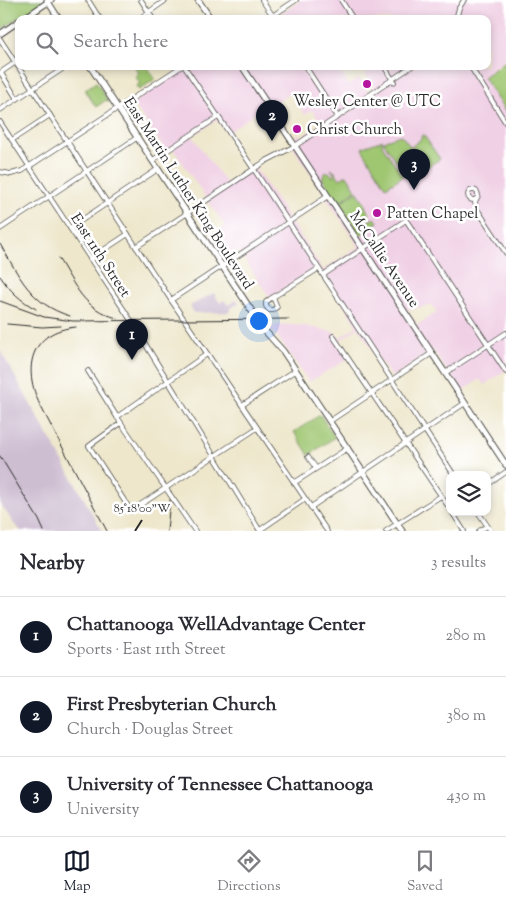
<!DOCTYPE html>
<html lang="en">
<head>
<meta charset="utf-8">
<style>
  :root { --surface:#fff; --page:#f2f2f3; --text:#2b2b33; --muted:#7c7c81; --line:#e1e1e2; --accent:#111827 }
  body { margin:0; font-family:"Sorts Mill Goudy",serif; background:var(--page); color:var(--text) }
  .controls { position:absolute; right:15px; bottom:15px; display:grid; overflow:hidden; border-radius:10px; box-shadow:0 2px 8px #0003 }
  .controls button { width:45px; height:45px; display:grid; place-items:center; padding:0; border:0; border-bottom:1px solid var(--line); background:var(--surface); color:var(--text); font:25px sans-serif }
  .you { position:absolute; left:258px; top:320px; width:18px; height:18px; margin:-12px; border:4px solid #fff; border-radius:50%; background:#1a73e8; box-shadow:0 0 0 8px #1a73e833 }
  .badge { display:grid; place-items:center; width:32px; height:32px; border-radius:50%; background:var(--accent); color:#fff; font-size:16px; font-weight:700 }
  .pin { position:absolute; translate:-50% -41px; filter:drop-shadow(0 1px 2px #0008) }
  .pin::after { content:''; position:absolute; top:26px; width:18px; height:15px; background:inherit; clip-path:polygon(0 0,100% 0,50% 100%) }
  .list { margin:0; padding:0; list-style:none }
  h2 { display:flex; justify-content:space-between; align-items:center; height:65px; margin:0; padding:0 20px; font-size:21px }
  h2 small { font-size:16px; font-weight:400; color:var(--muted) }
  .list li { display:grid; grid-template-columns:32px 1fr auto; gap:15px; align-items:center; box-sizing:border-box; height:80px; padding:0 20px; border-top:1px solid var(--line) }
  .list b { display:block; font-size:19px; white-space:nowrap }
  .list p { margin:0; font-size:16px; white-space:nowrap; color:var(--muted) }
  .list em { font-size:16px; font-style:normal; color:var(--muted) }
  .icon { flex:none; width:28px; height:28px; fill:none; stroke:currentColor; stroke-width:2; stroke-linecap:round; stroke-linejoin:round }
  .map { position:relative; flex:none; width:506px; height:531px; overflow:hidden }
  .search { position:absolute; background:var(--surface); box-shadow:0 2px 8px #0003; left:15px; right:15px; top:15px; height:55px; display:flex; align-items:center; gap:12px; box-sizing:border-box; padding:0 18px; border-radius:10px; color:var(--muted); font-size:19px }
  .sheet { height:305px; background:var(--surface) }
  nav { display:flex; justify-content:space-around; align-items:center; box-sizing:border-box; height:70px; border-top:1px solid var(--line); background:var(--surface); font-size:14px; color:var(--muted) }
  nav a { display:grid; justify-items:center; gap:2px }
  nav .on { color:var(--accent) }
  .map>svg:first-child { display:block }
  .built { fill:#f0d0e5; fill-rule:evenodd }
  .industrial { fill:#cebed2 }
  .green { fill:#9fc671; stroke:#65784e }
  .lines { fill:none; stroke-linecap:round; stroke-linejoin:round }
  .minor-casing { stroke:#484743; stroke-width:5.5 }
  .major-casing { stroke:#484743; stroke-width:7 }
  .minor { stroke:#fff; stroke-width:4 }
  .major { stroke:#fff; stroke-width:5 }
  .rail { stroke:#2b2b2b; stroke-width:1 }
  .ticks { fill:none; stroke:#2b2b2b; stroke-width:2 }
  .poi-dot { fill:#b5179e; stroke:#fff; stroke-width:2 }
  .labels { text-anchor:middle; stroke-width:5; stroke-linejoin:round; paint-order:stroke }
  .poi-label { font-size:15px; fill:#2b2b2b; stroke:#fff; text-anchor:start }
  .street-label { font-size:15px; fill:#2b2b2b; stroke:#fff }
  .ticks-label { font-size:12px; text-anchor:middle; fill:#2b2b2b; stroke:#fff; stroke-width:5; stroke-linejoin:round; paint-order:stroke }
</style>
</head>
<body>
<div class="map">
<svg width="506" height="531" viewBox="0 0 506 531">
  <rect width="100%" height="100%" fill="#fff"/>
  <filter id="ink" filterUnits="userSpaceOnUse"><feTurbulence type="fractalNoise" baseFrequency=".02" numOctaves="2"/><feDisplacementMap in="SourceGraphic" scale="10" xChannelSelector="R" yChannelSelector="G"/><feConvolveMatrix kernelMatrix="1 2 1 2 8 2 1 2 1" color-interpolation-filters="sRGB"/></filter>
  <filter id="wash" filterUnits="userSpaceOnUse"><feTurbulence type="fractalNoise" baseFrequency=".0096" numOctaves="4" result="noise"/><feDisplacementMap in="SourceGraphic" scale="20" xChannelSelector="R" yChannelSelector="G"/><feGaussianBlur stdDeviation="1.12" result="paint"/><feColorMatrix in="noise" values="0 0 0 0 0 0 0 0 0 0 0 0 0 0 0 0 0 1.4 0 .05"/><feComposite in="paint" operator="in"/></filter>
  <g filter="url(#wash)">
    <rect width="100%" height="100%" fill="#eee7cc"/>
    <path class="built" d="M301,0h205v59l-23,18 23,36v257l-22,15 -4,-6 -19,13 -28,-42 -41,28 -34,-50 -19,13 11,17 -41,24 -31,-45 -8,-9 9,-4 26,2 29,6 5,6 18,-12 -38,-60 -49,32 -31,-47 -14,9 -15,-23 15,-11 -52,-77 -6,4 -34,-50 53,-37h161l-7,5 9,14 10,-7 9,14 6,-5 -9,-13 11,-8h111v-47h-213zM294,91l8,14 -2,2 5,8 7,-5 10,14 -21,13 -3,-4 -7,11 68,103 -36,23 -69,-104 -27,18 -35,-48 25,-16 10,13 45,-32 2,3zM432,305l5,7 -20,13 -11,-15z"/>
    <g class="industrial">
      <path d="M214,293l6,10 4,-3 4,5 9,-5 2,3 -10,6 2,3 -37,1 -4,-7z"/>
      <path d="M0,350l101,179 1,2h-81l-7,-7 -14,-21z"/>
    </g>
    <g class="green">
      <path d="M0,0h42l-1,3 -38,25 -3,3z"/>
      <path d="M506,61v52l-23,-36z"/>
      <path d="M137,66h10l8,13 -16,11 -3,-4 4,-3 -5,-7 4,-3 -4,-5z"/>
      <path d="M96,82l13,20h-1l-2,-2 -10,7 -10,-15v-3z"/>
      <path d="M423,134l17,25 -14,9 -14,-22 9,-7v-2z"/>
      <path d="M401,135l9,11 14,22 -2,2h-1l-10,6v2l-2,1 -2,-1 -23,-35 1,-3z"/>
      <path d="M383,140l-1,5 21,31 -17,11 -24,-38 1,-2z"/>
      <path d="M331,169l5,4 4,6 7,-4 9,15 -15,11 -5,-1 -14,-22 4,-6h3l4,4 2,-1z"/>
      <path d="M357,191l9,14 -1,2 5,7 -4,3 2,4 7,-3 3,4 -13,9 -4,5 -20,-30 1,-1 -1,-3z"/>
      <path d="M320,415l15,22 -26,18 -15,-23z"/>
    </g>
  </g>
  <g filter="url(#ink)">
    <g class="lines">
      <g class="minor-casing">
        <g id="minor">
          <path d="M88,0l12,19"/>
          <path d="M141,0l12,19"/>
          <path d="M262,0l13,19"/>
          <path d="M341,0l12,19"/>
          <path d="M139,19l27,-19"/>
          <path d="M268,19l28,-19"/>
          <path d="M456,19l3,-11 5,-8"/>
          <path d="M0,39l171,261 156,231"/>
          <path d="M184,66l71,105 199,304"/>
          <path d="M305,66l33,51"/>
          <path d="M384,66l10,16"/>
          <path d="M470,66l36,57"/>
          <path d="M0,73l16,-11"/>
          <path d="M1,73l16,26"/>
          <path d="M0,110l67,-44"/>
          <path d="M0,122l130,197 130,212"/>
          <path d="M12,140l38,-25"/>
          <path d="M153,160l65,-43"/>
          <path d="M0,172l11,2 11,-3 160,-105"/>
          <circle cx="473" cy="195" r="5"/>
          <path d="M476,199l-1,4 2,6 29,44"/>
          <path d="M70,228l88,-59"/>
          <path d="M0,229l138,-92"/>
          <path d="M136,247l130,-86 29,-15 117,-80"/>
          <path d="M90,259l38,-25"/>
          <path d="M323,275l83,-55 100,152"/>
          <path d="M273,297l4,10 -4,3h-4l-3,-4v-4l4,-3 48,-30"/>
          <path d="M171,300l157,-104"/>
          <path d="M333,336l117,173"/>
          <path d="M88,371l29,46 78,114"/>
          <path d="M445,373l61,-40"/>
          <path d="M242,405l54,-35"/>
          <path d="M117,417l90,-63"/>
          <path d="M330,421l102,-68"/>
          <path d="M121,423l-32,23 42,65 126,-83"/>
          <path d="M308,457l8,11"/>
          <path d="M294,483l54,-35"/>
          <path d="M487,485l19,-13"/>
          <path d="M311,507l154,-104"/>
          <path d="M452,512l12,19"/>
          <path d="M478,512l13,19"/>
          <path d="M260,530l45,-31"/>
          <path d="M386,531l55,-35"/>
          <path d="M479,531l8,-5"/>
        </g>
      </g>
      <g class="major-casing">
        <g id="major">
          <path d="M47,0l12,19"/>
          <path d="M198,0l13,19"/>
          <path d="M23,19l28,-19"/>
          <path d="M0,34l19,-13"/>
          <path d="M90,66l175,265 18,20 119,180"/>
          <path d="M242,66l264,399"/>
        </g>
      </g>
      <use href="#minor" class="minor"/>
      <use href="#major" class="major"/>
      <g class="rail">
        <path d="M0,244c20,33 30,60 70,72"/>
        <path d="M58,258c18,28 25,51 59,60"/>
        <path d="M0,276c10,15 21,25 36,33"/>
        <path d="M0,301l44,16 29,4 216,-2"/>
        <path d="M7,324l35,3 19,-1"/>
        <path d="M76,327c-46,4 -54,41 -36,78l67,126"/>
        <path d="M0,456l39,64 5,11"/>
        <path d="M167,531l3,-31"/>
      </g>
    </g>
  </g>
  <path class="ticks" d="M135,531l7,-11"/>
  <g class="poi-dot">
    <circle cx="367" cy="84" r="5"/>
    <circle cx="297" cy="129" r="5"/>
    <circle cx="377" cy="213" r="5"/>
  </g>
  <g class="labels">
    <g class="poi-label">
      <text x="367" y="106" text-anchor="middle">Wesley Center @ UTC</text>
      <text x="307" y="134">Christ Church</text>
      <text x="387" y="218">Patten Chapel</text>
    </g>
    <g class="street-label">
      <text transform="translate(189 193) rotate(57)" y="5">East Martin Luther King Boulevard</text>
      <text transform="translate(101 255) rotate(57)" y="5">East 11th Street</text>
      <text transform="translate(385 259) rotate(56)" y="5">McCallie Avenue</text>
    </g>
  </g>
  <g class="ticks-label">
    <text x="142" y="512">85°18'00"W</text>
  </g>
</svg>
<div class="controls">
<button><svg class="icon" aria-label="layers" viewBox="0 0 24 24"><path d="M12 4l9 5-9 5-9-5zM3 14l9 5 9-5"/></svg></button>
</div>
<div class="you"></div>
<div class="pin badge" style="left:132px;top:360px">1</div>
<div class="pin badge" style="left:272px;top:141px">2</div>
<div class="pin badge" style="left:414px;top:190px">3</div>
<div class="search"><svg class="icon" aria-label="search" viewBox="0 0 24 24"><circle cx="10" cy="10" r="6"/><path d="M15 15l6 6"/></svg>Search here</div>
</div>
<section class="sheet">
<h2>Nearby<small>3 results</small></h2>
<ul class="list">
<li><span class="badge">1</span><div><b>Chattanooga WellAdvantage Center</b><p>Sports · East 11th Street</p></div><em>280 m</em></li>
<li><span class="badge">2</span><div><b>First Presbyterian Church</b><p>Church · Douglas Street</p></div><em>380 m</em></li>
<li><span class="badge">3</span><div><b>University of Tennessee Chattanooga</b><p>University</p></div><em>430 m</em></li>
</ul>
</section>
<nav>
<a class="on"><svg class="icon" aria-label="map" viewBox="0 0 24 24"><path d="M3 6l6-2 6 2 6-2v14l-6 2-6-2-6 2zM9 4v14M15 6v14"/></svg>Map</a>
<a><svg class="icon" aria-label="directions" viewBox="0 0 24 24"><path d="M12 3l9 9-9 9-9-9zM9 14v-3h6M13 9l2 2-2 2"/></svg>Directions</a>
<a><svg class="icon" aria-label="saved" viewBox="0 0 24 24"><path d="M7 4h10v16l-5-4-5 4z"/></svg>Saved</a>
</nav>
</body>
</html>
